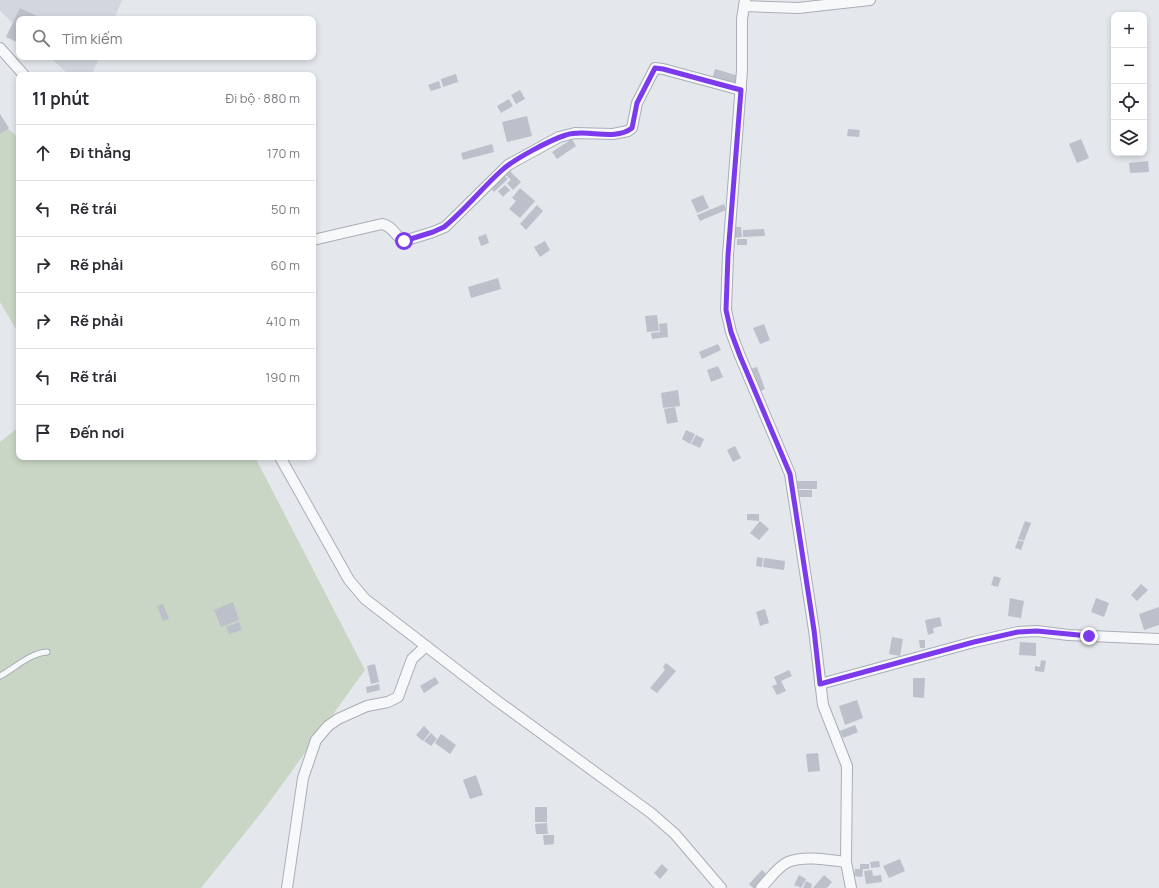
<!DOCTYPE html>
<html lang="vi">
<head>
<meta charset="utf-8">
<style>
  :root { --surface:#fff; --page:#f2f2f3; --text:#2b2b33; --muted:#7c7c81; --line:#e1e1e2 }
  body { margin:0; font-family:Manrope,sans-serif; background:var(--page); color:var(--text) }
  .controls { position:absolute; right:12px; top:12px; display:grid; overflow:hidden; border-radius:8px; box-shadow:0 2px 6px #0003 }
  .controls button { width:36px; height:36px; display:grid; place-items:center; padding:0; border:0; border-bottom:1px solid var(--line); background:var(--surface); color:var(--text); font:20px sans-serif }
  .stop { position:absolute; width:12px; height:12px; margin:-9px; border:3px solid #7c3aed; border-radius:50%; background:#fff }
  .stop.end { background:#7c3aed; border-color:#fff; box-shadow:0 1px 4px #0008 }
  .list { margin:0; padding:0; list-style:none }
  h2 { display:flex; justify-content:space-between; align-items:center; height:52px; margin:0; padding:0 16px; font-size:17px }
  h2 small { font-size:13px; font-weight:400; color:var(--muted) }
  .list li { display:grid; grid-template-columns:26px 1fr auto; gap:12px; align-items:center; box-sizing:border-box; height:56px; padding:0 16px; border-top:1px solid var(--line) }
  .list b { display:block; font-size:15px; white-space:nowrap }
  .list em { font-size:13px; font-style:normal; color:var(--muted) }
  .icon { flex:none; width:22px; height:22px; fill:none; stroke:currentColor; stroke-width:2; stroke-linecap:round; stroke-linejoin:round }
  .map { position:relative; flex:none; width:1159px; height:888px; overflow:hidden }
  .search { position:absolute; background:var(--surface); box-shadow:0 2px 6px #0003; left:16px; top:16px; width:300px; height:44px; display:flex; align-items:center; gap:10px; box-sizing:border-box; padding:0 14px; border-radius:8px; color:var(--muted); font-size:15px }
  .panel { position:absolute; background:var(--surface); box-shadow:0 2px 6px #0003; left:16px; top:72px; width:300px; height:388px; border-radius:8px }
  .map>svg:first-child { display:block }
  .built { fill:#d2d6de }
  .green { fill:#c9d6c5 }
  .building { fill:#bbc0ca }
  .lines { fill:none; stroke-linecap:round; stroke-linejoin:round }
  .lane-casing { stroke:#a9aeb7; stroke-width:7 }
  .street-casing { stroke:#a9aeb7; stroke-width:12 }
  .lane { stroke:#f7f8fa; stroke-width:5 }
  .street { stroke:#f7f8fa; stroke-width:10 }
  .route { stroke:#7c3aed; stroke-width:5 }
</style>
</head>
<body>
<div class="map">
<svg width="1159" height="888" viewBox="0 0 1159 888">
  <rect width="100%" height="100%" fill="#e4e7ec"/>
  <g class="built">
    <path d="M0,0h122l-8,19h-95v10l-19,-18z"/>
    <path d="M50,57h49l-7,18h-23z"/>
  </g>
  <g class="green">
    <path d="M0,122l19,16v196l-19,-32z"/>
    <path d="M19,427v30h236l110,213 -100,138 -64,80h-201v-446z"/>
  </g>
  <g class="building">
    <path d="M20,8l19,9 -1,2h-19v24l-13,-6z"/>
    <path d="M715,69l24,7 -3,10 -24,-7z"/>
    <path d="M456,74l2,8 -15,5 -2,-8z"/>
    <path d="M439,81l2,7 -10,3 -3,-6z"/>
    <path d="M520,90l5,9 -9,5 -5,-9z"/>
    <path d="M509,99l4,7 -12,7 -4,-7z"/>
    <path d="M0,114l9,14 -9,6z"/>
    <path d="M527,116l5,20 -25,6 -5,-20z"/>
    <path d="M848,129l12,1 -1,7 -12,-1z"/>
    <path d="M572,139l4,7 -19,13 -5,-7z"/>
    <path d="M1081,139l8,19 -12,5 -8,-19z"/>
    <path d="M492,144l2,8 -31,8 -2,-7z"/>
    <path d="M1148,161l1,11 -19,1 -1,-10z"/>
    <path d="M509,170l12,12 -8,8 -6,-7 4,-3 -6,-6z"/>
    <path d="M503,174l5,5 -14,13 -4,-5z"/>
    <path d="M505,185l5,5 -7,7 -5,-6z"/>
    <path d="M520,188l15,13 -15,17 -11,-9 7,-8 -4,-3z"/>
    <path d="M703,195l6,13 -12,5 -6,-13z"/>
    <path d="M724,204l2,6 -26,11 -3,-6z"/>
    <path d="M537,205l6,6 -17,19 -6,-6z"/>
    <path d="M733,227h8l1,10 -8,1z"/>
    <path d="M764,229l1,7 -22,1v-7z"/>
    <path d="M486,234l3,9 -8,3 -3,-9z"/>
    <rect x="737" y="239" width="10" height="6"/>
    <path d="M545,241l5,9 -10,7 -6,-10z"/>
    <path d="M498,278l3,11 -30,9 -3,-11z"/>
    <path d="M657,315l2,16 -12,1 -2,-16z"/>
    <path d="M667,323l1,14 -16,2 -1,-6 9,-1 -1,-8z"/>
    <path d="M764,324l6,16 -10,4 -7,-16z"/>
    <path d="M718,344l3,6 -19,9 -3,-7z"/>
    <path d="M718,366l5,11 -12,5 -4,-12z"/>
    <path d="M757,367l8,22 -9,4 -9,-23z"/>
    <path d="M678,390l2,16 -17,2 -2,-15z"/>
    <path d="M675,407l3,15 -11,2 -3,-15z"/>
    <path d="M686,430l9,4 -5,10 -8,-5z"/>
    <path d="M696,435l8,4 -4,9 -9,-4z"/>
    <path d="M735,446l6,12 -8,4 -6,-12z"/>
    <rect x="795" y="481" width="22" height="8"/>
    <rect x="795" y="490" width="17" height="7"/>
    <path d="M747,514h12v7l-12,-1z"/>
    <path d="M760,521l9,8 -10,11 -9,-7z"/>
    <path d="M1025,521l6,2 -7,18 -6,-2z"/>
    <path d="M1018,540l6,2 -3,8 -6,-2z"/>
    <path d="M757,557l6,1 -1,9 -6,-1z"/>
    <path d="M764,558l21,3 -1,9 -21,-3z"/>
    <path d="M994,576l7,2 -3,9 -7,-2z"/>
    <path d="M1141,584l7,6 -11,11 -6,-6z"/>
    <path d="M1010,598l14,3 -3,17 -13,-2z"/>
    <path d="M1096,598l13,5 -5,14 -13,-5z"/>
    <path d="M233,602l6,18 -18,7 -7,-17z"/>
    <path d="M163,604l6,15 -6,2 -6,-15z"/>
    <path d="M1159,607v18l-15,5 -5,-16z"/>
    <path d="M765,609l4,14 -9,3 -4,-14z"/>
    <path d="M940,617l2,9 -9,2 1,5 -6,2 -3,-15z"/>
    <path d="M239,622l3,8 -13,4 -3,-7z"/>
    <path d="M892,637l11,2 -3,17 -11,-2z"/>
    <path d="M919,640h6v8h-5z"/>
    <path d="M1020,642l16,1v13l-17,-1z"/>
    <path d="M1041,660l5,1 -2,11 -9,-1v-5l5,1z"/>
    <path d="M666,663l10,8 -19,22 -7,-5 15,-18 -2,-3z"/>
    <path d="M375,664l4,18 -8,2 -4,-18z"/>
    <path d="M789,670l3,6 -11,5 5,10 -9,4 -5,-9 5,-2 -3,-7z"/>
    <path d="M435,677l4,6 -15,10 -4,-7z"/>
    <path d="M913,678h12l-1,20 -11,-1z"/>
    <path d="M379,684l1,6 -13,3 -1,-6z"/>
    <path d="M857,700l6,18 -18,7 -6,-19z"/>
    <path d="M855,725l3,7 -15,6 -3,-7z"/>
    <path d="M424,726l6,6 -7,9 -7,-6z"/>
    <path d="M431,733l6,6 -6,7 -7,-5z"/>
    <path d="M441,734l15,11 -6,9 -15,-11z"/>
    <path d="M818,753l2,18 -12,1 -2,-18z"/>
    <path d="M476,775l7,20 -13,4 -7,-19z"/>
    <rect x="535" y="807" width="12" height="15"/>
    <path d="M547,823l1,11h-12l-1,-10z"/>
    <path d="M543,835h11v9l-10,1z"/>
    <path d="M900,859l5,12 -16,7 -6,-12z"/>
    <path d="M879,861l1,6 -9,1 -1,-6z"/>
    <path d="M662,864l6,6 -8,9 -6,-6z"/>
    <path d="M860,864h9v5h-6l-1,8 -8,-1 1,-7h5z"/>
    <path d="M762,870l6,6 -12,12h-3l-4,-4z"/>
    <path d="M872,870l1,6 8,-1 1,7 -16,2 -2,-13z"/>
    <path d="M799,875l7,4 -5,9 -7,-3z"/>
    <path d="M824,875l8,7 -5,6h-14z"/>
    <path d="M806,881l6,3 -1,4h-8z"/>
  </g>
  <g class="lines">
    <g class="lane-casing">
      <path id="lane" d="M0,676c15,-8 30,-23 47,-24"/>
    </g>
    <g class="street-casing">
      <g id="street">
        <path d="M745,0l-3,19v51l-14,185 -2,55 5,22 9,24 50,118 24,156 9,75 24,61 -1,96 5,26"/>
        <path d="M744,6l54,2 72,-8"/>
        <path d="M0,48l24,27"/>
        <path d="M313,240l69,-16c11,2 13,12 22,17l29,-9 12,-5 63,-62 51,-28 16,-4 38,1 15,-3 4,-3 5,-25 18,-35 8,1 78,21"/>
        <path d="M280,457l69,123 16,19 131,101 155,113 24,21 46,54"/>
        <path d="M820,684l154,-42 44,-10 19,-1 31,4 91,4"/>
        <path d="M287,888l16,-110 13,-38 12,-14 10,-7 29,-13 21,-4 10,-5 14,-38 14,-13"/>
        <path d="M761,888c8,-8 16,-21 27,-26 17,-7 41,-2 58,0"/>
      </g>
    </g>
    <use href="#lane" class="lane"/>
    <use href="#street" class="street"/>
  </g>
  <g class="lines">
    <path class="route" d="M404,241l29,-9 11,-5c21,-17 38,-39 57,-56 13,-12 49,-31 65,-36 20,-7 48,7 66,-7l5,-25 18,-35 8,1 78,21 -13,165 -2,55 5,22 9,24 50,118 24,156 6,54 154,-42 44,-10 19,-1 52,5"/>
  </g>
</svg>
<div class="controls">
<button>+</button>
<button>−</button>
<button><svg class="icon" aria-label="locate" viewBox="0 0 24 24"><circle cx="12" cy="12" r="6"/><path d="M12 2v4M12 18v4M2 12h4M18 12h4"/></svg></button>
<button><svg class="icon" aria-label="layers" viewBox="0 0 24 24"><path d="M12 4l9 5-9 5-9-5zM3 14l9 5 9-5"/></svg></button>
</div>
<div class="stop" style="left:404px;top:241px"></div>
<div class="stop end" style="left:1089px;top:636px"></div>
<div class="search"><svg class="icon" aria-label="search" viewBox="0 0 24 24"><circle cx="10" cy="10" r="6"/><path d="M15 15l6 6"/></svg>Tìm kiếm</div>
<section class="panel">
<h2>11 phút<small>Đi bộ · 880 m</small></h2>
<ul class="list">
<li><svg class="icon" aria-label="ahead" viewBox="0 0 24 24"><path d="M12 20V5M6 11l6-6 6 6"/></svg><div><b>Đi thẳng</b></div><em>170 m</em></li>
<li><svg class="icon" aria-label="left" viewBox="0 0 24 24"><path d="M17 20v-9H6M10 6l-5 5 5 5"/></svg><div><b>Rẽ trái</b></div><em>50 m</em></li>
<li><svg class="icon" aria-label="right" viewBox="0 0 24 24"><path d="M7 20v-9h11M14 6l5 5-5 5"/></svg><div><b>Rẽ phải</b></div><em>60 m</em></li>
<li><svg class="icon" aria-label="right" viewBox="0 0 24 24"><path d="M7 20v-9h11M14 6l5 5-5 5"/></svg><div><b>Rẽ phải</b></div><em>410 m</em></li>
<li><svg class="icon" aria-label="left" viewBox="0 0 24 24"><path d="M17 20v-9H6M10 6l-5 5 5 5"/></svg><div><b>Rẽ trái</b></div><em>190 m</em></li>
<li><svg class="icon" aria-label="arrive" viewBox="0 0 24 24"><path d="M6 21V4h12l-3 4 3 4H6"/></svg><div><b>Đến nơi</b></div></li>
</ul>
</section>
</div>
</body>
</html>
